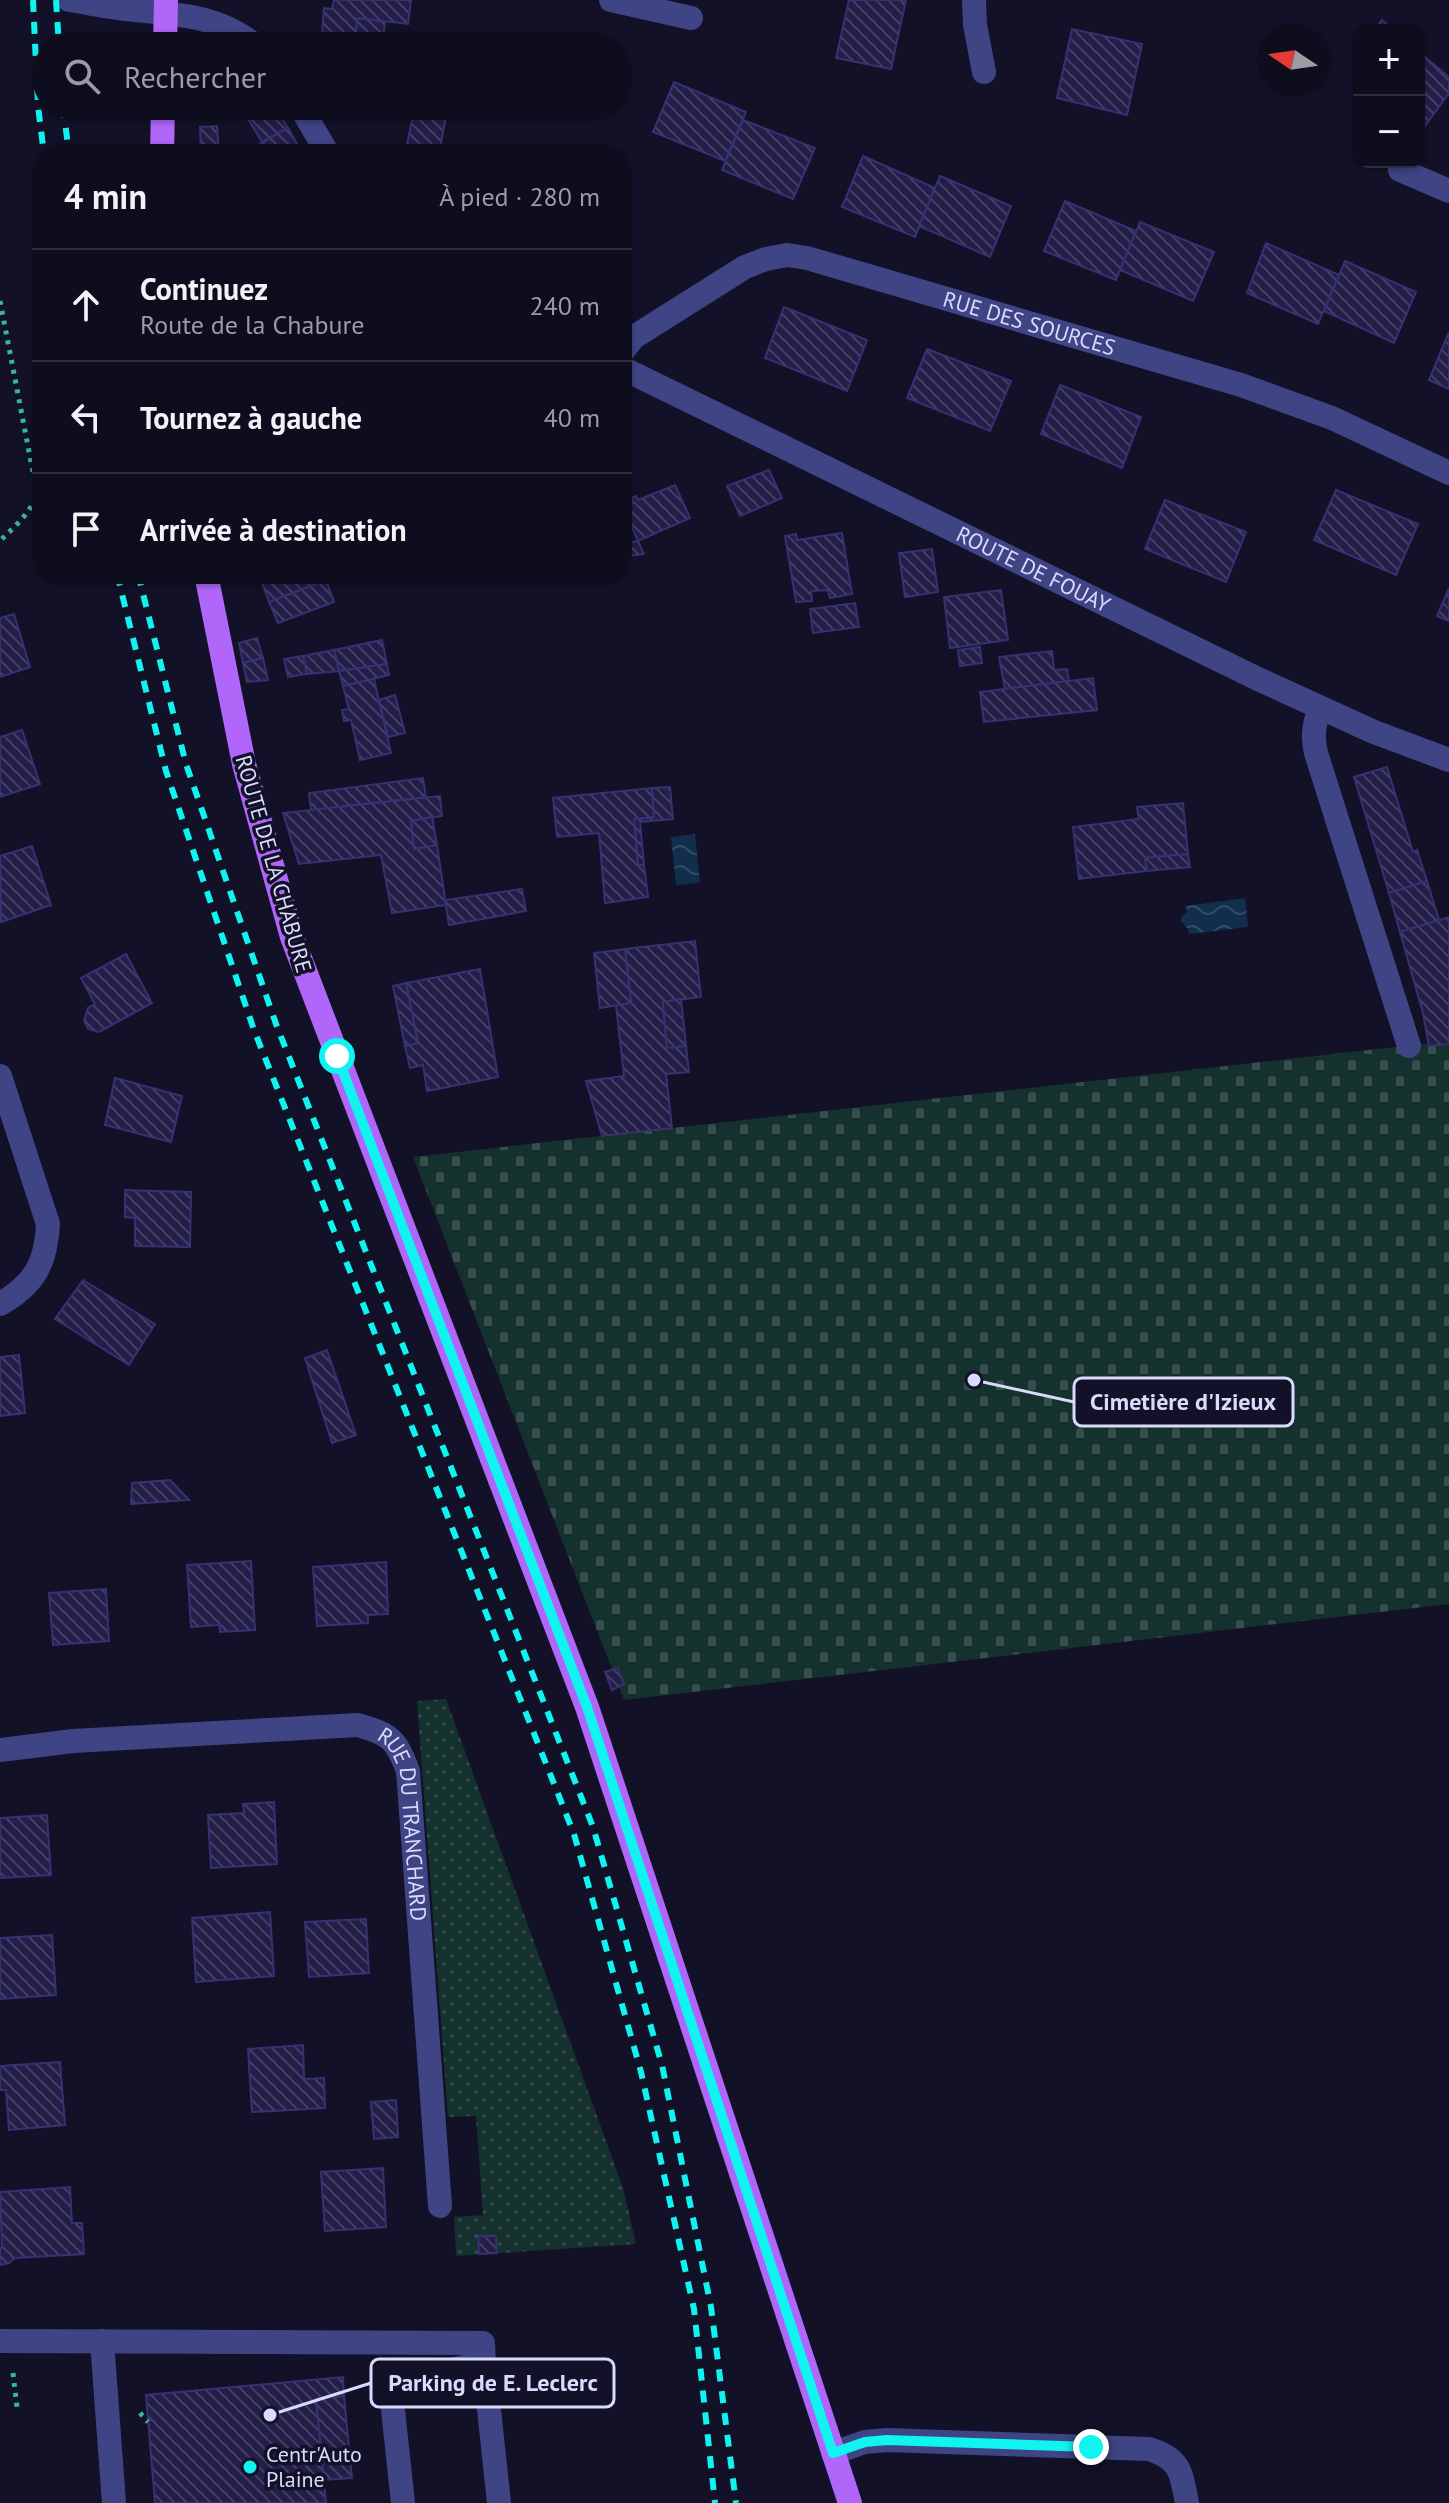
<!DOCTYPE html>
<html lang="fr">
<head>
<meta charset="utf-8">
<style>
  :root { --surface:#0e0d1e; --page:#1c1b2b; --text:#f1f3f6; --muted:#9b9ca4; --line:#2e2d3c }
  body { margin:0; font-family:"PT Sans",sans-serif; background:var(--page); color:var(--text) }
  .controls { position:absolute; right:24px; top:24px; display:grid; overflow:hidden; border-radius:16px; box-shadow:0 2px 6px #0004 }
  .controls button { width:72px; height:72px; display:grid; place-items:center; padding:0; border:0; border-bottom:2px solid var(--line); background:var(--surface); color:var(--text); font:40px sans-serif }
  .compass { position:absolute; left:1257px; top:24px; width:72px; height:72px; border-radius:50%; background:var(--surface); box-shadow:0 2px 6px #0004; rotate:283deg }
  .stop { position:absolute; width:24px; height:24px; margin:-18px; border:6px solid #0ff4f0; border-radius:50%; background:#fff }
  .stop.end { background:#0ff4f0; border-color:#fff; box-shadow:0 2px 8px #0008 }
  .list { margin:0; padding:0; list-style:none }
  h2 { display:flex; justify-content:space-between; align-items:center; height:104px; margin:0; padding:0 32px; font-size:34px }
  h2 small { font-size:26px; font-weight:400; color:var(--muted) }
  .list li { display:grid; grid-template-columns:52px 1fr auto; gap:24px; align-items:center; box-sizing:border-box; height:112px; padding:0 32px; border-top:2px solid var(--line) }
  .list b { display:block; font-size:30px; white-space:nowrap }
  .list p { margin:0; font-size:26px; white-space:nowrap; color:var(--muted) }
  .list em { font-size:26px; font-style:normal; color:var(--muted) }
  .icon { flex:none; width:44px; height:44px; fill:none; stroke:currentColor; stroke-width:2; stroke-linecap:round; stroke-linejoin:round }
  .map { position:relative; flex:none; width:1449px; height:2503px; overflow:hidden }
  .search { position:absolute; background:var(--surface); box-shadow:0 2px 6px #0004; left:32px; top:32px; width:600px; height:88px; display:flex; align-items:center; gap:20px; box-sizing:border-box; padding:0 28px; border-radius:44px; color:var(--muted); font-size:30px }
  .panel { position:absolute; background:var(--surface); box-shadow:0 2px 6px #0004; left:32px; top:144px; width:600px; height:440px; border-radius:32px }
  .map>svg:first-child { display:block }
  .grass { fill:url(#grass-dots) }
  .cemetery { fill:url(#cemetery-stones) }
  .water { fill:url(#water-waves) }
  .building { fill:url(#building-back-hatch); stroke:#373173; stroke-width:2 }
  .lines { fill:none; stroke-linecap:round; stroke-linejoin:round }
  .path { stroke:#36b59f; stroke-width:5; stroke-dasharray:4 6; stroke-linecap:butt }
  .minor { stroke:#3f4484; stroke-width:24 }
  .major { stroke:#b066f8; stroke-width:24 }
  .rail { stroke:#0ff4f0; stroke-width:6; stroke-dasharray:12 10; stroke-linecap:butt }
  .route { stroke:#0ff4f0; stroke-width:10 }
  .poi-dot { fill:#0ff4f0; stroke:#121128; stroke-width:3 }
  .labels { text-anchor:middle; stroke-width:7; stroke-linejoin:round; paint-order:stroke }
  .street-label { font-size:22px; fill:#dadafd; stroke:#121128 }
  .poi-label { font-size:22px; fill:#dadafd; stroke:#121128; text-anchor:start }
  .leader { fill:none; stroke:#dadafd; stroke-width:3 }
  .callout-dot { fill:#dadafd; stroke:#121128; stroke-width:3 }
  .callout { fill:#121128; stroke:#dadafd; stroke-width:3 }
  .callout-label { font-size:24px; text-anchor:middle; font-weight:bold; fill:#dadafd }
</style>
</head>
<body>
<div class="map">
<svg width="1449" height="2503" viewBox="0 0 1449 2503">
  <defs>
    <pattern id="grass-dots" width="8" height="8" patternUnits="userSpaceOnUse" patternTransform="scale(2)"><rect width="8" height="8" fill="#14312d"/><path d="M2 2h.1M6 6h.1" fill="none" stroke="#364e4c" stroke-width="1.8" stroke-linecap="round"/></pattern>
    <pattern id="cemetery-stones" width="16" height="16" patternUnits="userSpaceOnUse" patternTransform="scale(2)"><rect width="16" height="16" fill="#14312d"/><path d="M2 7V4a2 2 0 0 1 4 0v3zM10 15v-3a2 2 0 0 1 4 0v3z" fill="#364e4c"/></pattern>
    <pattern id="water-waves" width="16" height="10" patternUnits="userSpaceOnUse" patternTransform="scale(2)"><rect width="16" height="10" fill="#112e4c"/><path d="M0 5q4-4 8 0t8 0" fill="none" stroke="#334c67"/></pattern>
    <pattern id="building-back-hatch" width="6" height="6" patternUnits="userSpaceOnUse" patternTransform="scale(2)"><rect width="6" height="6" fill="#221e48"/><path d="M-1 5l2 2M0 0l6 6M5-1l2 2" fill="none" stroke="#423e63"/></pattern>
  </defs>
  <rect width="100%" height="100%" fill="#121128"/>
  <path class="grass" d="M446,1699l177,489 13,56 -180,12 -2,-39 29,-2 -7,-99 -28,1 -31,-416z"/>
  <path class="cemetery" d="M1449,1041v563l-825,96 -211,-543z"/>
  <g class="water">
    <path d="M695,834l5,49 -24,2 -5,-48z"/>
    <path d="M1245,898l3,29 -59,7 -1,-5 -7,-8v-4l6,-5 -1,-6z"/>
  </g>
  <g class="building">
    <path d="M334,0h77l-3,24 -50,-6 -4,28h-33l3,-38 8,1z"/>
    <path d="M849,0h57l-15,69 -55,-11z"/>
    <path d="M358,18l27,4 -2,16 -28,-2z"/>
    <path d="M1382,20l11,10h-19z"/>
    <path d="M1072,29l70,15 -15,71 -70,-17z"/>
    <path d="M1419,52l30,25v16l-24,33 -6,-6z"/>
    <path d="M674,82l72,30 -21,49 -72,-29z"/>
    <path d="M240,106h35l13,22 -26,14z"/>
    <path d="M415,106h33l-9,48h-34z"/>
    <path d="M743,120l72,28 -22,51 -71,-29z"/>
    <path d="M217,126l2,28h-18l-1,-27z"/>
    <path d="M288,128l11,19 -13,7h-23l-5,-9z"/>
    <path d="M863,156l72,32 -20,49 -73,-30z"/>
    <path d="M940,176l71,30 -21,51 -71,-31z"/>
    <path d="M1065,201l71,30 -20,49 -72,-29z"/>
    <path d="M1140,222l74,30 -21,49 -73,-31z"/>
    <path d="M1266,243l73,32 -21,49 -71,-31z"/>
    <path d="M1345,261l71,31 -22,51 -70,-32z"/>
    <path d="M784,307l83,33 -20,51 -82,-33z"/>
    <path d="M1449,332v57l-20,-9z"/>
    <path d="M927,349l84,32 -21,50 -83,-33z"/>
    <path d="M1060,385l81,32 -19,51 -81,-34z"/>
    <path d="M622,426l5,12 -4,2 7,18 -8,3z"/>
    <path d="M769,470l13,28 -42,18 -13,-30z"/>
    <path d="M675,485l15,33 -52,23 -15,-34 10,-4 -2,-5 5,-2 2,4z"/>
    <path d="M1336,490l82,34 -22,51 -82,-35z"/>
    <path d="M1165,500l81,32 -20,50 -81,-33z"/>
    <path d="M842,533l10,61 -22,4 -2,-8 -17,1 1,10 -16,1 -11,-66 11,-2 1,6z"/>
    <path d="M638,541l6,13 -22,3v-13z"/>
    <path d="M932,549l6,43 -33,5 -6,-44z"/>
    <path d="M268,574h55l3,6 -57,22 -9,-25z"/>
    <path d="M326,580l8,22 -56,21 -9,-21z"/>
    <path d="M1449,588v33l-12,-5z"/>
    <path d="M1001,590l7,50 -58,8 -6,-51z"/>
    <path d="M855,603l4,24 -46,6 -3,-24z"/>
    <path d="M14,614l16,53 -30,10v-59z"/>
    <path d="M257,638l6,20 -20,5 -4,-20z"/>
    <path d="M382,640l5,24 -48,7 -5,-21z"/>
    <path d="M980,647l2,16 -22,3 -2,-16z"/>
    <path d="M334,650l5,21 -32,3 -4,-18z"/>
    <path d="M1052,651l2,19 13,-1 2,12 -64,8 -6,-32z"/>
    <path d="M303,656l4,18 -19,3 -4,-18z"/>
    <path d="M263,658l5,22 -21,2 -4,-19z"/>
    <path d="M387,664l2,11 -46,11 -4,-15z"/>
    <path d="M1093,678l4,32 -113,12 -4,-30z"/>
    <path d="M374,679l17,74 -31,7 -9,-40 -7,1 -2,-11 7,-1 -6,-23z"/>
    <path d="M395,695l10,38 -17,4 -9,-37z"/>
    <path d="M22,730l18,54 -40,13v-60z"/>
    <path d="M1387,767l26,85 4,-2 10,31 -38,12 -35,-116z"/>
    <path d="M423,778l3,19 -115,13 -2,-17z"/>
    <path d="M670,787l3,32 -33,3 4,43h-6l-4,-46 20,-2 -2,-29z"/>
    <path d="M652,788l2,29 -20,2 4,46h6l4,32 -43,6 -6,-70 -42,4 -4,-39z"/>
    <path d="M440,796l2,20 -31,5 3,28 23,-4 9,60 -54,8 -11,-58 -82,9 -16,-51z"/>
    <path d="M1183,803l5,51 -43,4 2,13 -68,8 -6,-52 66,-8 -2,-12z"/>
    <path d="M432,817l5,28 -23,4 -3,-28z"/>
    <path d="M32,846l19,59 -50,17 -1,-66z"/>
    <path d="M1188,854l2,13 -43,4 -2,-13z"/>
    <path d="M1427,881l12,39 -39,12 -11,-39z"/>
    <path d="M522,889l4,22 -77,14 -4,-25z"/>
    <path d="M1449,917v127l-20,2 -6,-33 -23,-81z"/>
    <path d="M695,941l6,56 -38,5 4,46 19,-2 3,26 -23,2 6,54 -70,8 -16,-55 38,-5 -8,-71 15,-2 -6,-54z"/>
    <path d="M625,949l6,54 -31,5 -6,-55z"/>
    <path d="M126,954l26,49 -53,29 -11,-3 -4,-8 4,-13 7,-4 -14,-26z"/>
    <path d="M480,969l18,108 -71,14 -4,-26 -13,3 -5,-22 13,-3 -12,-60z"/>
    <path d="M406,983l12,60 -13,3 -12,-60z"/>
    <path d="M681,999l5,47 -19,2 -4,-46z"/>
    <path d="M115,1078l67,18 -11,46 -66,-17z"/>
    <path d="M125,1190l66,2 -1,55 -55,-1v-28l-10,-1z"/>
    <path d="M83,1280l72,44 -26,41 -74,-46z"/>
    <path d="M327,1350l29,85 -24,8 -27,-85z"/>
    <path d="M19,1355l6,58 -25,3v-59z"/>
    <path d="M170,1480l19,20 -58,4 1,-21z"/>
    <path d="M251,1561l4,69 -35,2v-7l-29,2 -4,-62z"/>
    <path d="M386,1562l2,52 -20,1v8l-51,3 -4,-59z"/>
    <path d="M106,1589l3,52 -56,4 -4,-52z"/>
    <path d="M618,1668l6,16 -12,6 -7,-18z"/>
    <path d="M274,1802l3,62 -66,4 -3,-53 36,-2 -1,-9z"/>
    <path d="M47,1815l4,60 -51,3v-60z"/>
    <path d="M270,1912l4,64 -78,6 -4,-64z"/>
    <path d="M366,1919l3,54 -60,4 -4,-55z"/>
    <path d="M52,1935l4,60 -56,4v-61z"/>
    <path d="M303,2045l1,34 20,-1 1,30 -73,4 -4,-63z"/>
    <path d="M60,2062l5,63 -56,5 -3,-40h-6v-24z"/>
    <path d="M396,2100l2,37 -24,2 -3,-37z"/>
    <path d="M383,2168l3,59 -61,4 -4,-59z"/>
    <path d="M70,2187l2,36h10l2,31 -69,4 -6,5 -9,2v-17h2l-2,-56z"/>
    <path d="M478,2236h18l1,17 -18,1z"/>
    <path d="M343,2377l1,19 -28,3 10,104h-171l-9,-108z"/>
    <path d="M344,2396l8,82 -28,2 -8,-81z"/>
  </g>
  <g class="lines">
    <g class="path">
      <path d="M0,301l37,192c-6,20 -23,34 -37,48"/>
      <path d="M13,2373l4,34"/>
      <path d="M140,2413l8,9"/>
    </g>
    <g class="minor">
      <path d="M69,0c19,3 38,7 56,9 47,5 93,5 131,37"/>
      <path d="M611,0l80,18"/>
      <path d="M974,0l1,25 9,47"/>
      <path d="M300,106l28,48"/>
      <path d="M1400,170l49,21"/>
      <path id="s1" d="M622,352l12,-15 111,-70 21,-8 21,-4 20,3 434,127 91,33 117,55"/>
      <path id="s2" d="M622,368l636,311 116,53 75,28"/>
      <path d="M1320,708c-6,16 -8,28 -4,45l93,293"/>
      <path d="M0,1076l48,148c-2,39 -13,60 -48,80"/>
      <path id="s3" d="M0,1750l73,-9 285,-16c32,9 38,14 50,46l32,435"/>
      <path d="M0,2341l483,2 1,20"/>
      <path d="M102,2341l12,162"/>
      <path d="M833,2453l32,-11 22,-2 262,9c32,10 32,23 38,54"/>
      <path d="M403,2503l-13,-121 94,-19 15,140"/>
    </g>
    <g class="major">
      <path d="M165,46l1,-46"/>
      <path d="M162,154l1,-48"/>
      <path d="M206,574l38,190 48,173 295,770 263,796"/>
    </g>
    <g class="rail">
      <path d="M33,0l5,106 6,48"/>
      <path d="M56,0l3,46"/>
      <path d="M63,106l6,48"/>
      <path d="M117,574l49,197 88,259 320,804 67,238 53,237 21,194"/>
      <path d="M138,574l48,190 90,260 317,803 69,238 49,242 25,196"/>
    </g>
  </g>
  <g class="lines">
    <path class="route" d="M337,1056l250,651 246,746 32,-11 22,-2 204,7"/>
  </g>
  <circle class="poi-dot" cx="250" cy="2467" r="8"/>
  <g class="labels">
    <g class="street-label">
      <text dy="8" stroke="none"><textPath href="#s1" startOffset="446">RUE DES SOURCES</textPath></text>
      <text dy="8" stroke="none"><textPath href="#s2" startOffset="458">ROUTE DE FOUAY</textPath></text>
      <text transform="translate(274 864) rotate(74)" y="8">ROUTE DE LA CHABURE</text>
      <text dy="8" stroke="none"><textPath href="#s3" startOffset="482">RUE DU TRANCHARD</textPath></text>
    </g>
    <g class="poi-label">
      <text x="266" y="2462">Centr'Auto<tspan x="266" dy="25">Plaine</tspan></text>
    </g>
  </g>
  <path class="leader" d="M974 1380L1074 1402M270 2415L371 2383"/>
  <g class="callout-dot">
    <circle cx="974" cy="1380" r="8"/>
    <circle cx="270" cy="2415" r="8"/>
  </g>
  <g class="callout">
    <rect x="1074" y="1378" width="219" height="48" rx="8"/>
    <rect x="371" y="2359" width="243" height="48" rx="8"/>
  </g>
  <g class="callout-label">
    <text x="1183" y="1410">Cimetière d'Izieux</text>
    <text x="493" y="2391">Parking de E. Leclerc</text>
  </g>
</svg>
<div class="controls">
<button>+</button>
<button>−</button>
</div>
<svg class="compass" viewBox="-18 -18 36 36"><path d="M0-13l5 13h-10z" fill="#e53935"/><path d="M0 13l5-13h-10z" fill="#9b9ca4"/></svg>
<div class="stop" style="left:337px;top:1056px"></div>
<div class="stop end" style="left:1091px;top:2447px"></div>
<div class="search"><svg class="icon" aria-label="search" viewBox="0 0 24 24"><circle cx="10" cy="10" r="6"/><path d="M15 15l6 6"/></svg>Rechercher</div>
<section class="panel">
<h2>4 min<small>À pied · 280 m</small></h2>
<ul class="list">
<li><svg class="icon" aria-label="ahead" viewBox="0 0 24 24"><path d="M12 20V5M6 11l6-6 6 6"/></svg><div><b>Continuez</b><p>Route de la Chabure</p></div><em>240 m</em></li>
<li><svg class="icon" aria-label="left" viewBox="0 0 24 24"><path d="M17 20v-9H6M10 6l-5 5 5 5"/></svg><div><b>Tournez à gauche</b></div><em>40 m</em></li>
<li><svg class="icon" aria-label="arrive" viewBox="0 0 24 24"><path d="M6 21V4h12l-3 4 3 4H6"/></svg><div><b>Arrivée à destination</b></div></li>
</ul>
</section>
</div>
</body>
</html>
